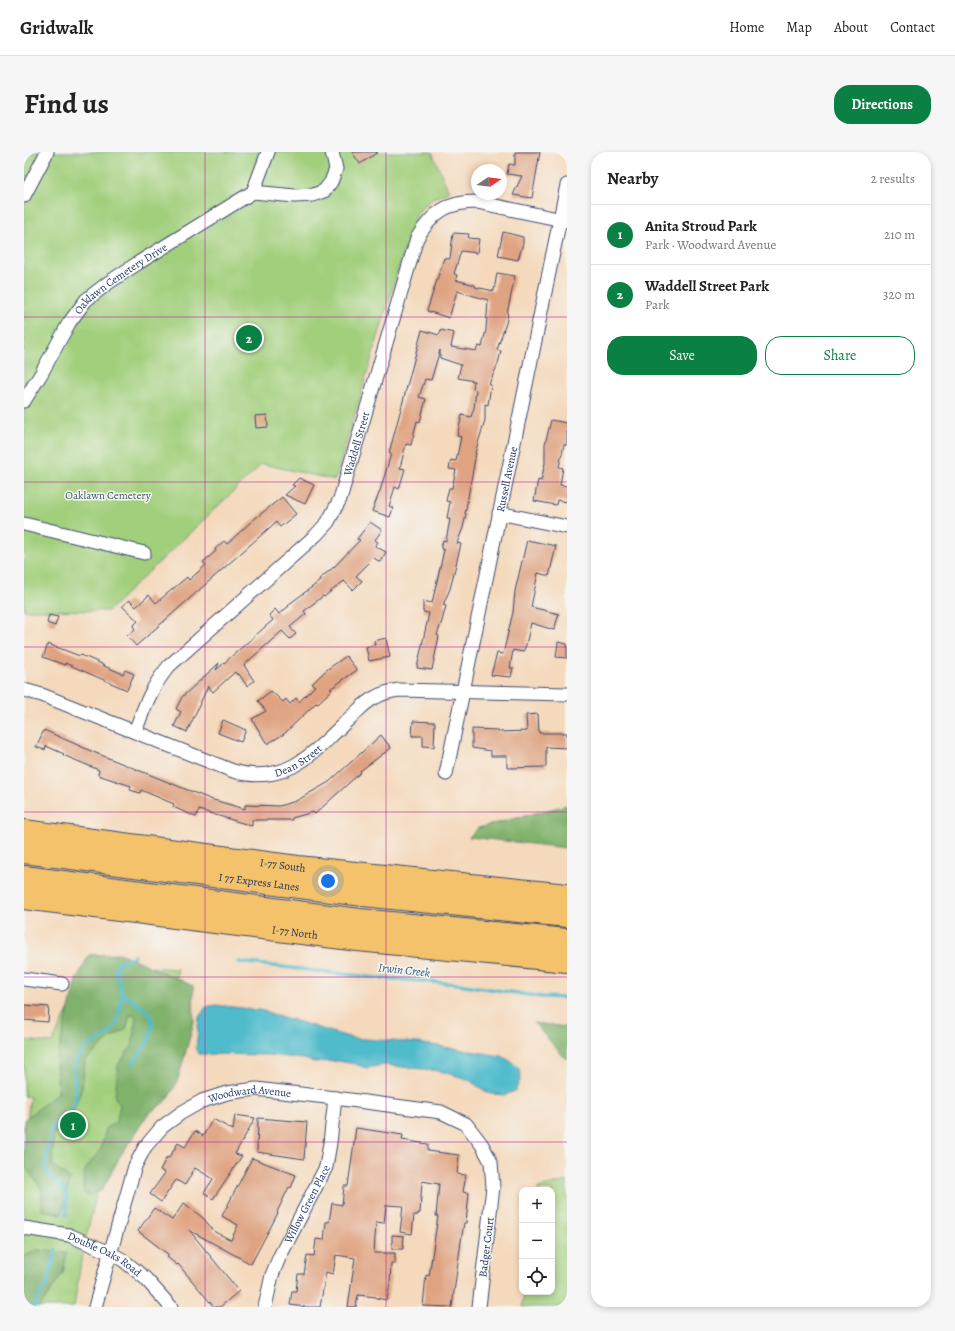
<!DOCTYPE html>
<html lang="en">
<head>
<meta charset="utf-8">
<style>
  :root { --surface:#fff; --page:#f6f6f6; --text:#222; --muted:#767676; --line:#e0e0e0; --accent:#0b8043 }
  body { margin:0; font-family:Alegreya,serif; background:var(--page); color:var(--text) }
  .controls { position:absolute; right:12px; bottom:12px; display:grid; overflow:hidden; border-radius:8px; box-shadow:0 2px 6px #0003 }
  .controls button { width:36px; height:36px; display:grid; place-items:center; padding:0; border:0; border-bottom:1px solid var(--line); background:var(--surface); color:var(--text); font:20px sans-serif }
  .compass { position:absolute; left:447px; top:12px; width:36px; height:36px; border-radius:50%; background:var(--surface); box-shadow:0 2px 6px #0003; rotate:77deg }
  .you { position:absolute; left:304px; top:729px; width:14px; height:14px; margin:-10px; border:3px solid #fff; border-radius:50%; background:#1a73e8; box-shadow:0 0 0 6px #1a73e833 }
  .badge { display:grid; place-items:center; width:26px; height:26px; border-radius:50%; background:var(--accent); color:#fff; font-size:13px; font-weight:700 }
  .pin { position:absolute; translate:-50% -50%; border:2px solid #fff; box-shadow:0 1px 4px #0006 }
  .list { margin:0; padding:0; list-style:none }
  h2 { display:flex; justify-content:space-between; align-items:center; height:52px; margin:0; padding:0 16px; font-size:17px }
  h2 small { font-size:13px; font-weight:400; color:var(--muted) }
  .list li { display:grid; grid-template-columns:26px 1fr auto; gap:12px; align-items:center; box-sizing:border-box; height:60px; padding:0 16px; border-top:1px solid var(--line) }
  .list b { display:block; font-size:15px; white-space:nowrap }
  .list p { margin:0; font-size:13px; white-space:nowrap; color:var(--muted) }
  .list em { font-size:13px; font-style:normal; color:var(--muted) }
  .actions { display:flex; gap:8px; padding:12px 16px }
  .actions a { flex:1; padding:9px 0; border:1px solid var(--accent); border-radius:16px; text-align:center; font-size:14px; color:var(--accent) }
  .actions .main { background:var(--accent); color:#fff }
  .icon { flex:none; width:22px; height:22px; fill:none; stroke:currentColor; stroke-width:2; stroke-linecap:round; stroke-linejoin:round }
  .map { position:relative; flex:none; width:543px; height:1155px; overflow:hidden; border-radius:16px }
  header { display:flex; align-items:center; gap:24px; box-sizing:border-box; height:56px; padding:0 20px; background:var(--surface); border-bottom:1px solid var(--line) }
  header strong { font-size:19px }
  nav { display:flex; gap:22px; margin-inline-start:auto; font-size:14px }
  .intro { display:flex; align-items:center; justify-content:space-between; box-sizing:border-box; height:96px; padding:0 24px }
  h1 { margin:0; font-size:28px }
  .button { padding:10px 18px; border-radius:16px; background:var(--accent); color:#fff; font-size:14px; font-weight:700 }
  main { display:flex; gap:24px; padding:0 24px }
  aside { flex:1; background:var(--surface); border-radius:16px; box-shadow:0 2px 6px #0003 }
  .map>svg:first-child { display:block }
  .green { fill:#a2cf7c; stroke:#5e7f6d }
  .forest { fill:#81b26c; stroke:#4e7065 }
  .water { fill:#50bbcb; stroke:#367594 }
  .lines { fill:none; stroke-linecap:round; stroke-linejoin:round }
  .stream { stroke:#50bbcb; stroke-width:3.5 }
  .building { fill:#dfa381 }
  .street-casing { stroke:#3c486c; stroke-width:15 }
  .highway-casing { stroke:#3c486c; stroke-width:24 }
  .street { stroke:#fff; stroke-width:13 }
  .highway { stroke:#f3c26a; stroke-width:22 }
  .grid { fill:none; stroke:#b5179e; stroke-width:1; stroke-opacity:0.55 }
  .labels { text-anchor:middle; stroke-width:3; stroke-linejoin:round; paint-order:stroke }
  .street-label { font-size:11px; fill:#1b2f5e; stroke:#f6f6f2 }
  .park-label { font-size:11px; fill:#3d5766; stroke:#f6f6f2 }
  .water-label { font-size:12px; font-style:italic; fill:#2b597f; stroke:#f6f6f2 }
</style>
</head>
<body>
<header>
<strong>Gridwalk</strong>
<nav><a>Home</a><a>Map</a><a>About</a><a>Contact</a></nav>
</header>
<div class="intro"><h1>Find us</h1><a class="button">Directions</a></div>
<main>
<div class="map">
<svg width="543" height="1155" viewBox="0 0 543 1155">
  <rect width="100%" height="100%" fill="#f6f6f2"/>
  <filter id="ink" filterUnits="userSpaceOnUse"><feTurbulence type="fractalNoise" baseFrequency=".025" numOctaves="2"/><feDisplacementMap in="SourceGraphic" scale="8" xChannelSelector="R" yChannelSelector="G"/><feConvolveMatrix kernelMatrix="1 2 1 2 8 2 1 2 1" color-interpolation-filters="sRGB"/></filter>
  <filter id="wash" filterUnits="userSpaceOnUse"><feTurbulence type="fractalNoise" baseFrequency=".012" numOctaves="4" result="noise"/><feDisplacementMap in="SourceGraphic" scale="16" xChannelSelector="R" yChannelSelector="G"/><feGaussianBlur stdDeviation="0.9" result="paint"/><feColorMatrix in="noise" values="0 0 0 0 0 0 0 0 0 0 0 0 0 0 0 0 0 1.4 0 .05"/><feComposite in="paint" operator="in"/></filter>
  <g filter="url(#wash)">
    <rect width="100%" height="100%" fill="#f4d9bc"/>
    <g class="green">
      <path d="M0,0h408l17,40 -16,6 -15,14 -9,22 -74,246 -73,-16 -154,147 -84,-1z"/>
      <path d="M68,811l86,6 -19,110 -50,62 -27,114 -8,52h-50v-158l6,-52 -6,-1v-56l28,3z"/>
      <path d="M543,1029v126h-45l2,-15h28v-102h-14v-2z"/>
    </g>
    <g class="forest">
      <path d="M543,653v43l-98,-11 9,-9z"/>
      <path d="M98,802l71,32 1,36 -17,61 -11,18 -18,13 -29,44 -17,32 -11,5 -8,-2 2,-23 16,-21 5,-21 10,-6 4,-17 -5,-8 3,-32 14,-19 4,-30 -6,-1 -4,14 -18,11 -23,21 -3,27 -14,37 -14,8 -2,32 18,13 -8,36 -20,-4v-21l-18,-24v-45l34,-27 -2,-30 20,-83 13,-25z"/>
      <path d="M510,871l33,4v32l-3,-2z"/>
      <path d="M13,1098l30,3 -4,20 -23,34h-16v-50z"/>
    </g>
    <path class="water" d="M191,853l45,5 92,28 66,5 84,13c19,11 24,16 13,35l-10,4 -15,-1 -23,-15 -27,-8 -55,-6 -19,3 -11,-4 -16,-3 -25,1 -10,-3 -34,-4 -72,-1 -2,-5 3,-32 7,-10z"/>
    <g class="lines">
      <g class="stream">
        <path d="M215,810l130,15 89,7 84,13 25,1"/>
        <path d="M98,841l29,21c6,20 -8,35 -19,50"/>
        <path d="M42,1063c0,-6 2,-13 1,-20 -1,-10 -19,-13 -22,-29l6,-35 2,-5 11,-4 12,-22 -2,-34 10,-18 25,-14 8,-11 5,-30 -6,-22 2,-9 13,-4 3,-2"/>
        <path d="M10,1155l3,-8 10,-15 9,-35"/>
      </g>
    </g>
    <g id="blocks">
      <g class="building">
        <path d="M328,0h26l-18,12z"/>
        <path d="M491,0h25l-8,46 -19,-3 9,-19 -15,-2 2,-10 6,1z"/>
        <path d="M479,80l20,5v6l-5,17 -20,-4z"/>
        <path d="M429,81l16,1 -1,4 11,1 -2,14 -16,-2 -7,23 3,1 -1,5 19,5v2l19,4 3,-18 18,3 -8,38 1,1 -2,8 -9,27 4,1 -3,13 -9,20 2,1 -3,20 -3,-1v16l-10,33h1l-11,61h1l-3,14 -6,15 4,1 -11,45 -7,16 3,1 -4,15 -5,14 2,1 -7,34 -15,-2 12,-55 -6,-1v-11l9,2 12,-53 -3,-1 2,-9 3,1 4,-22 -3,-1 3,-16 -4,-1 3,-13h3l4,-18 -7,-1 2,-9 5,1 5,-24 -4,-1 5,-21 9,2 3,-9 2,-18 -3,-1 1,-8 -16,-3 3,-13 -21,-7v-8l-9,30 -6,-1 -6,18 7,2 -6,23 -3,-1 -6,24 -5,-1 -6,24 5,1 -6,20 -4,-2 -6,19 4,2 -3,9 -18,-6 8,-20 11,-37 -2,-1 10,-37 23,-86 17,5 2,-5 13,3 -3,14 25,4 2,-5 4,1 4,-17 2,-30 -31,-9 -8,27 -22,-7 17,-53 6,1z"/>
        <path d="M243,263l1,12 -12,1 -1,-12z"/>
        <path d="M527,268l16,3v22h-3l-5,22 4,1 -3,17 7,1v16l-10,-2 -1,5 -22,-4 4,-21 3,1 4,-18v-19z"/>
        <path d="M275,326l15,7 -9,19 -20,-9 10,-9 -3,-1z"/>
        <path d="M258,345l14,17 -16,13 -4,-5 -140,124 -9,-10 8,-7 -2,-3 5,-5 -16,-15 7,-6 7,7 13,-12 7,8 31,-26 2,3 17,-15 -3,-3 13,-11 -1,-2 9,-8 3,3 25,-23z"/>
        <path d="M346,370l12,8 -7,10 3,2 -3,4 11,6 -6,10 -6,-4 -18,18 6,5 -9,9 -9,-9 -20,16 -1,-1 -19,15 2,3 -16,13 6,7 -6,5 -8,-8 -38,34 10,16 -7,5 -8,-12 -1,1 -3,-3 -22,20 -5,-6 -21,46 -13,-6 7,-14 -5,-3 6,-12 37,-34 -3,7 57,-50 -4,-5 6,-6 4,5 10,-8 -1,-1 32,-24 -1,-2 15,-12 26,-27 -3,-1z"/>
        <path d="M503,388l29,6 -7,30 -11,-3 -7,34 28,7 -5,16 -23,-7 -5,22 -3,7 -10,-2 -3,18h3l-2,9 -20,-2 6,-22 6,1 10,-42 2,-21z"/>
        <path d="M25,463l9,2 -3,9 -8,-3z"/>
        <path d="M362,486l4,19 -21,4 -3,-14 9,-2 -1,-4z"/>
        <path d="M534,490l9,2v14l-11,-1z"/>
        <path d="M24,492l32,12 1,-1 21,9v1l21,9 2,-4 9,4 -7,16 -62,-27v2l-22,-8z"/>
        <path d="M322,504l11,14 -27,19 2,1 -15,14 -1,-1 -32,31 -17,10 -15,-25 14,-8 -8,-10 13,-10 12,11 3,-3 4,5 6,-6 3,4 16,-16 -3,-2 13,-13z"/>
        <path d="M514,562l1,19h28v15l-21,-1v20l-39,1v-12h-16v-5l-19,-3v-19l26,1v2l29,-1 -1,-16z"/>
        <path d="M199,568l23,10 -5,12 -23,-9z"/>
        <path d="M389,569l22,1 -1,25 -11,-1v-10h-11z"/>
        <path d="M20,578l47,21 119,48 35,10v-4l34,1 17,-5 33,-19 52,-47 10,13 -31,23 1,1 -46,42 -2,-2 -21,6v2h-40v6l-53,-16 -3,7 -23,-10 1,-3 -33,-14 -1,3 -10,-3 1,-4 -33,-11 1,-5 -36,-15 1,-1 -18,-8 -1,4 -9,-3z"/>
        <path d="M0,853l25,2 -1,15 -24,-2z"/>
        <path d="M211,963l20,3 -20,36 7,2 -29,43 -9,-6 9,-14 -1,-1 -17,-10 -10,17 -9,-5 -15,22 -11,-8 15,-21 -5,-3 7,-13 2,1 9,-15 7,4 10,-16 8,5 10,-17 20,11z"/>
        <path d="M234,966l49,4 -3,37 -47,-7z"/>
        <path d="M332,976l47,7 -1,5 26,4v7l31,4 -2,19 9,1 -3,17 6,1 -3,30h-2l-3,18 -9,66 -29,-1 3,-31 3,1 9,-60h-2l3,-32 -17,-3 -2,32h-2v2h-4l-2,19 -12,-2 3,-26 -17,-1 -2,18 -8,-1 -2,31h21v10h-4l-1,20 -3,17 -11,-2v-1l-18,-2 -2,12h-8l7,-49 -19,-3 -3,19 -7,-2 -6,35h-15l-15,-2 2,-14h4l2,-17h6l3,-19 7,1 2,-17 8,1 2,-18h3l3,-19 10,2 2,-19h4z"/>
        <path d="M228,1006l44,17 -5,13 -2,-1 -12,25 1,1 -27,51 -62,-34 50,61 -19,16h-6l-36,-43 -1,1 -10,-8 2,-2 -31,-24 16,-23 18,12 12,-17 19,15 12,14 16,8 7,-15 -16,-9z"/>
        <path d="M368,1083l12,1 -1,13h-11z"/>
      </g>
    </g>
  </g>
  <g filter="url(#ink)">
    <use href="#blocks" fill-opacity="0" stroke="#3c486c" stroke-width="1"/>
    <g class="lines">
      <g class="street-casing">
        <g id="street">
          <path d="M229,40l15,-40"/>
          <path d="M0,44l23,-44"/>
          <path id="s1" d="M0,249l17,-27 28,-51 17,-23 22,-17 30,-20 115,-71 42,4 18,-1 11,-4 7,-9 5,-13 -4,-17"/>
          <path d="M475,361l68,14"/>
          <path d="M0,372l120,29"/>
          <path id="s2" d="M0,538l18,5 191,76c54,16 82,-20 117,-53 8,-7 16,-17 26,-21 7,-4 15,-6 23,-7l168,4"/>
          <path id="s3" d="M111,580c9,-25 17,-46 34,-66l147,-131 12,-13 12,-23 77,-261c16,-26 30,-36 60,-36l90,19"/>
          <path id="s4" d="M422,622l121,-589"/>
          <path d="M0,827l38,5"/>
          <path id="s5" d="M0,1076l45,7 41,18 13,7 22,18 26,29"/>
          <path id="s6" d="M71,1155l40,-141 10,-19 17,-20 19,-14 21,-12 25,-8 29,-4 79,9 106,14 25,12 16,21 9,17 2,25 -14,120"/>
          <path id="s7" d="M241,1155l7,-32 7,-17 47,-91 4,-24 5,-45"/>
        </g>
      </g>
      <g class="highway-casing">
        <g id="highway">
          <path id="s8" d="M0,679l274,36 269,28"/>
          <path id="s9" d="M0,700l339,43 204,21"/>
          <path d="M0,725l336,43 207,20"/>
          <path id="s10" d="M0,746l334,42 209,21"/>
        </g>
      </g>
      <use href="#street" class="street"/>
      <use href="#highway" class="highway"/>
    </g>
  </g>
  <path class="grid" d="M181,0v1155M362,0v1155M0,165h543M0,330h543M0,495h543M0,660h543M0,825h543M0,990h543"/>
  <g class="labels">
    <g class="street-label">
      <text dy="4" stroke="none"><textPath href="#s1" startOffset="159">Oaklawn Cemetery Drive</textPath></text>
      <text dy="4" stroke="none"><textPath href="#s3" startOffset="373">Waddell Street</textPath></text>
      <text dy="4" stroke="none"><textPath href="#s4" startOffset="301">Russell Avenue</textPath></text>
      <text dy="4" stroke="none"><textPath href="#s2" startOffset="293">Dean Street</textPath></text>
      <text dy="4" stroke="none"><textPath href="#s8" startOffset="261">I-77 South</textPath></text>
      <text dy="4" stroke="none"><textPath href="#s9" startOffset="237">I 77 Express Lanes</textPath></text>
      <text dy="4" stroke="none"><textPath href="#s10" startOffset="273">I-77 North</textPath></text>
      <text dy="4" stroke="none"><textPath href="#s6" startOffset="291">Woodward Avenue</textPath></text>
      <text dy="4" stroke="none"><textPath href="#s7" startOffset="112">Willow Green Place</textPath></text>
      <text transform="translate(462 1095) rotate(-83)" y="4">Badger Court</text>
      <text dy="4" stroke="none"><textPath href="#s5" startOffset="86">Double Oaks Road</textPath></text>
    </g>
    <g class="park-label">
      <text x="84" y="347">Oaklawn Cemetery</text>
    </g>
    <g class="water-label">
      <text transform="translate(380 818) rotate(6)" y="4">Irwin Creek</text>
    </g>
  </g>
</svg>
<div class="controls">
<button>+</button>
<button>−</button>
<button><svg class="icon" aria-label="locate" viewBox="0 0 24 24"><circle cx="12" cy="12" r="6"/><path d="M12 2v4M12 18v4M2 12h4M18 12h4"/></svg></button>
</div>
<svg class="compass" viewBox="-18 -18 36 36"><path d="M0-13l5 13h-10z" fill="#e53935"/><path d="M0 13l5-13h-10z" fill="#767676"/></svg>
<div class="you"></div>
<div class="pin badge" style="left:49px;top:973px">1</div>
<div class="pin badge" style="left:225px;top:186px">2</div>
</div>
<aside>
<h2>Nearby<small>2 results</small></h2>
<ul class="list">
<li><span class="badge">1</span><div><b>Anita Stroud Park</b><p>Park · Woodward Avenue</p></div><em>210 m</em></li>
<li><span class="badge">2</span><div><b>Waddell Street Park</b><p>Park</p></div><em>320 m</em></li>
</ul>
<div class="actions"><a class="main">Save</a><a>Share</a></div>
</aside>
</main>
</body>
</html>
